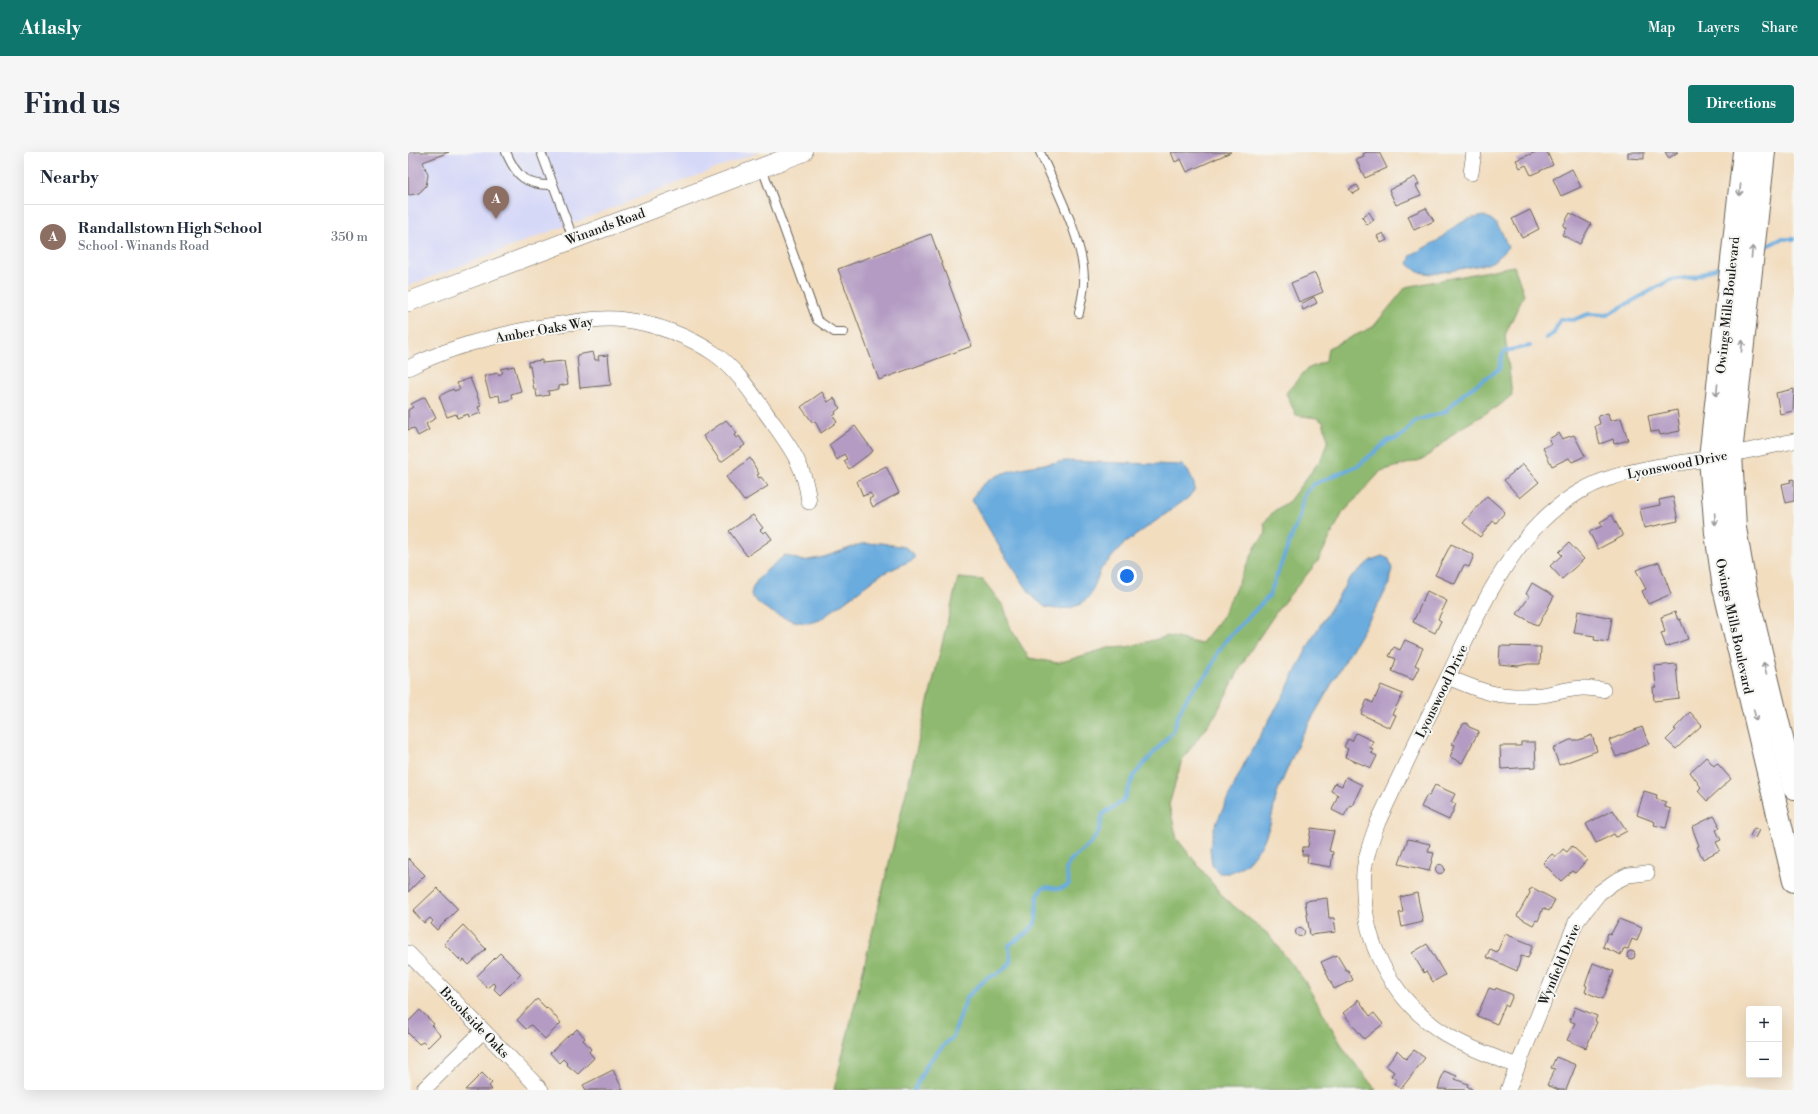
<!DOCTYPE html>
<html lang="en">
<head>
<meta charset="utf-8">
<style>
  :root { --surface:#fff; --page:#f6f6f7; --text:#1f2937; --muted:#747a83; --line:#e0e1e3; --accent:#0f766e }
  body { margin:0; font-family:"Libre Bodoni",serif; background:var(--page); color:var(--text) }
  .controls { position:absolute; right:12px; bottom:12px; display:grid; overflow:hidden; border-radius:4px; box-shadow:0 4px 16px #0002 }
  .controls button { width:36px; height:36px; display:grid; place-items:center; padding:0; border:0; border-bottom:1px solid var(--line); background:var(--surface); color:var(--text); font:20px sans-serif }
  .you { position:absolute; left:719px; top:424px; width:14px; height:14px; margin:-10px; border:3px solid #fff; border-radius:50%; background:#1a73e8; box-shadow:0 0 0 6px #1a73e833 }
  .badge { display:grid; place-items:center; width:26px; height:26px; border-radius:50%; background:var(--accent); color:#fff; font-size:13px; font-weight:700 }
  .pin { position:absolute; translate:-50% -33px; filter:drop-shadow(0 1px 2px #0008) }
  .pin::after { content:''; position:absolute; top:21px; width:14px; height:12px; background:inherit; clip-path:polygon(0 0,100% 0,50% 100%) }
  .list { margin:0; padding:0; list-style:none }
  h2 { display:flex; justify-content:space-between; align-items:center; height:52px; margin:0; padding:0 16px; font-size:17px }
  h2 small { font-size:13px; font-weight:400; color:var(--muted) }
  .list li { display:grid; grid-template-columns:26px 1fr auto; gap:12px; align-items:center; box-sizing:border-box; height:64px; padding:0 16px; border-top:1px solid var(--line) }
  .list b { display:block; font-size:15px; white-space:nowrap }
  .list p { margin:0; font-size:13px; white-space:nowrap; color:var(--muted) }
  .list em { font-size:13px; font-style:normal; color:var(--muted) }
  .map { position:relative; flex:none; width:1386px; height:938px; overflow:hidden; border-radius:4px }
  header { display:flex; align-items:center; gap:24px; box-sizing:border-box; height:56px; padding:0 20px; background:var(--accent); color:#fff }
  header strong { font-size:19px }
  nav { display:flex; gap:22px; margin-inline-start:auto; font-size:14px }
  .intro { display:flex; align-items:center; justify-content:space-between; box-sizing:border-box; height:96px; padding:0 24px }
  h1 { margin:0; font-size:28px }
  .button { padding:10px 18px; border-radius:4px; background:var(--accent); color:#fff; font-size:14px; font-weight:700 }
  main { display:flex; gap:24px; padding:0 24px }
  aside { flex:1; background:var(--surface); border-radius:4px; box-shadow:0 4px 16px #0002 }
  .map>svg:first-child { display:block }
  .built { fill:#d6d8f8 }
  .forest { fill:#8fb970; stroke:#566a46 }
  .water { fill:#6aacde; stroke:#43647d }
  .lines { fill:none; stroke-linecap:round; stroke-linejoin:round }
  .stream { stroke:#6aacde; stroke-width:4 }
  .building { fill:#b49bc3 }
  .service-casing { stroke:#676055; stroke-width:10 }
  .minor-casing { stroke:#676055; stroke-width:16 }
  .tertiary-casing { stroke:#676055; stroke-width:20 }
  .primary-casing { stroke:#676055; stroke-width:24 }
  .service { stroke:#fff; stroke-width:8 }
  .minor { stroke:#fff; stroke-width:15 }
  .tertiary { stroke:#fff; stroke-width:19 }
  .primary { stroke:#fff; stroke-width:22 }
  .oneway { stroke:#999 }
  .labels { text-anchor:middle; stroke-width:4; stroke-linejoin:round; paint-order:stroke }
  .street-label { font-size:13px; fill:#1c1c1c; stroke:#f6f6f2 }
</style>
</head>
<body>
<header>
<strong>Atlasly</strong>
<nav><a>Map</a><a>Layers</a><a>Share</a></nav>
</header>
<div class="intro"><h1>Find us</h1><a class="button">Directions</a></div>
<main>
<aside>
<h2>Nearby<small></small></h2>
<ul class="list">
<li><span class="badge" style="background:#8d6e63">A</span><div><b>Randallstown High School</b><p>School · Winands Road</p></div><em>350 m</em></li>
</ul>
</aside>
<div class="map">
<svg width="1386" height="938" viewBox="0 0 1386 938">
  <rect width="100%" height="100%" fill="#f6f6f2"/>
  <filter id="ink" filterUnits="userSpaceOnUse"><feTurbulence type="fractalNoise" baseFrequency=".025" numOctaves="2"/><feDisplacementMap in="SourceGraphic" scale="8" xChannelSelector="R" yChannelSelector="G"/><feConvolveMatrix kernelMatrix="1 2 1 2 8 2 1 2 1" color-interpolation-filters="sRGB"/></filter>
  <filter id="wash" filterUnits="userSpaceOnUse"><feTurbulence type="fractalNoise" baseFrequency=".012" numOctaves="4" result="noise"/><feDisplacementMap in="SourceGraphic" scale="16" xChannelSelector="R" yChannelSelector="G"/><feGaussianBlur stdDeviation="0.9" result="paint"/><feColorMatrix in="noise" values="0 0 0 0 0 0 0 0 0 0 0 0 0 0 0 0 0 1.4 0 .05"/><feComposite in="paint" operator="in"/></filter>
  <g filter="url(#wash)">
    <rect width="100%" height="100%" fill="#f2ddbf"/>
    <path class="built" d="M0,0h351l-351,134z"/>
    <path class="forest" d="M1106,114l10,28 -19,41 7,60 -12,10 -41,24 -35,30 -43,12 -39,43 -24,47 -39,47 -33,49 -30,57 -34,46 -13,45 8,34 47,59 44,36 36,46 41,71 31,39h-542l124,-512 25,2 21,27 7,22 18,29 29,5 50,-15 19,-1 41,-11 33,8 20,-25 35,-73 10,-13 -2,-10 10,-12 15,-10 32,-42 7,-19 -5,-18 -6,-4 -21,-3 -10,-22 21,-24 19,-8 2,-13 45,-21 33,-40z"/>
    <g class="water">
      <path d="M1076,64c16,6 17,16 24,31l-12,13 -9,4 -55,10 -14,-2 -10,-8 3,-9 26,-14 17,-14 14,-8z"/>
      <path d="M657,309l117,4c8,7 11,13 13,24l-7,9 -63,45 -24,26 -11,27 -9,8 -11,4 -14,1 -11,-2 -13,-11 -29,-43 -31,-53c13,-32 63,-34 93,-39z"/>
      <path d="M473,391l24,4 9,7v5l-34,16 -60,45c-4,1 -9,3 -13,3 -18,-1 -45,-13 -56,-28 1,-16 23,-30 34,-40l18,6 21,-4 37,-13z"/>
      <path d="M974,404l7,3 3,10 -4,18 -87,150 -24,56 -7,32 -8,20 -14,17 -10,7 -9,4h-10l-7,-8 -2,-17 4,-20 31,-66 38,-66 31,-61 35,-56 22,-19z"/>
    </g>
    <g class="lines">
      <g class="stream">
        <path d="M1353,97l20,-10h13"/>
        <path d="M1138,186l8,-5 6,-14 13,1 15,-6 19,1 63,-35 24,-3 31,-13"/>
        <path d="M506,938l13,-26 17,-19 9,-8 14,-40 20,-19 10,-4 14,-11 -2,-18c8,-6 24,-14 27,-25 2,-10 -2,-21 5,-30 7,-8 16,5 28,-6l-3,-14 4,-9 21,-18 8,-12 4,-17 20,-13 12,-27 39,-44 3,-12 7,-15 9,-14 16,-16 9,-21 8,-12 43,-44 30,-79 5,-22 10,-11 45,-19 30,-25 7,-1 9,-6 9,-12 31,-9 18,-18 36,-25 2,-11 4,-7 25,-5"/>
      </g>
    </g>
    <g id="blocks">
      <g class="building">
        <path d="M0,0h41l-26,10 5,13 -2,11 -7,7 -9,2 -2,-1z"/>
        <path d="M763,0h60l-44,20 -6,-13 -6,3z"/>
        <path d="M959,0h12l8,16 -22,10 -9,-19 8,-3 -1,-2z"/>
        <path d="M1128,0h11l6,13 -22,10 -5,-10 -6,3 -4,-8z"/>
        <path d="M1220,0h16v7l-16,-1z"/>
        <path d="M1257,0h13l-9,6z"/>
        <path d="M1164,17l9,18 -20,9 -8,-17z"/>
        <path d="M1007,25l4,7 -3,2 5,9 -25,10 -7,-15z"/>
        <path d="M949,33l3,5 -7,4 -4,-5z"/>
        <path d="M1018,56l8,13 -20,9 -6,-14z"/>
        <path d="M1122,58l9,19 -17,9 -10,-19z"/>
        <path d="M961,60l5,8 -7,5 -5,-8z"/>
        <path d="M1162,61l21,11 -11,20 -18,-9 4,-7 -3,-2z"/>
        <path d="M975,81l4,7 -6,3 -4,-7z"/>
        <path d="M523,82l41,112 -93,34 -41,-111z"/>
        <path d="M907,121l8,19 -24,10 -8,-19z"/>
        <path d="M906,145l3,6 -14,7 -2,-6z"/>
        <path d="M185,200l2,8h4l-1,-4 10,-1 3,30 -31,3 -3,-33z"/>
        <path d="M134,208v3l22,-2 4,23 -9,2v3l-11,2 1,4 -12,2 -1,-7h-2l-4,-24h-2v-4z"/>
        <path d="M106,214l7,25 -10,3 1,5 -12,3 -1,-7 -9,2 -6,-21 14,-3 1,2 2,-1 2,-2 -3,-3z"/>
        <path d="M62,226l11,28 -3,1 3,6 -12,4 -1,-3 -11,4 -1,-4 -9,3 -8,-21 14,-7 1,2 6,-2 -3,-6z"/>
        <path d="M1386,237l-1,22 -13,3 -4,-21z"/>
        <path d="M414,240l6,10 6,-4 6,10 -5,4 1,2 -3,2 4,6 -16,11 -6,-12 -2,2 -12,-16z"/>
        <path d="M17,245l11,21 -10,6 3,6 -11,6 -4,-8 -6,2v-20l5,-3 -2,-3z"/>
        <path d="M1269,258l3,21 -20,4 -1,-4 -8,1 -3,-16z"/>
        <path d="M1200,261l2,8 11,-3 7,22 -14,4 -1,-5 -13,5 -5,-18 5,-2 -2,-8z"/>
        <path d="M318,268l11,13 -3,2 2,3 3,-2 6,9 -24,17 -18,-26z"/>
        <path d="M447,274l18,25 -24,18 -5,-8 3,-2 -3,-5 -7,6 -8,-15z"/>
        <path d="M1151,281l3,6 12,-4 11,21 -13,6 -3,-4 -17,8 -9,-18 8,-4 -2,-5z"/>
        <path d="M342,306l9,16 -2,1 2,3 2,-1 7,9 -24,15 -18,-24z"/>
        <path d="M1115,312l16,18 -19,16 -16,-18z"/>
        <path d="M478,314l13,27 -26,14 -4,-8 4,-2 -3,-4 -7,3 -6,-15z"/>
        <path d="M1386,327v22l-8,2 -4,-19 9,-2 -1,-2z"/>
        <path d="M1079,344l18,16 -9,11 -3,-2 -13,16 -17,-14z"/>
        <path d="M1265,345l5,24 -34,7 -4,-19 20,-4 -1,-5z"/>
        <path d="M345,363l10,13 -3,2 3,3 3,-2 6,8 -25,17 -18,-25z"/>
        <path d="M1204,363l11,21 -25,13 -9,-17 13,-6 -2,-4z"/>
        <path d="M1161,391l15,16 -22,20 -12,-13 12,-11 -3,-3z"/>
        <path d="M1043,392l23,11 -5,12 -5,-2 -9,19 -20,-9z"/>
        <path d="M1251,410l12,32 -23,10 -6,-13 4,-2 -10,-19z"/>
        <path d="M1124,431l22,13 -16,30 -21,-12 13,-18 -4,-2z"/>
        <path d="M1019,439l20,10 -9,18 3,2 -6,12 -22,-11z"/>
        <path d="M1170,459l34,7 -4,24 -14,-2 1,-4 -21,-3z"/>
        <path d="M1267,460l3,8 2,-1 8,20 -22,8 -5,-14 4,-1 -4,-15z"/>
        <path d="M997,488l18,8 -8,17 4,2 -6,13 -21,-9 4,-12 -7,-3 5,-9 6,3z"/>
        <path d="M1092,494l41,1 -1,17h-12l-10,2 -19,-2z"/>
        <path d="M1268,512l3,34 -25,3 -1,-14h3l-2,-21z"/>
        <path d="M973,533l22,9 -11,20 4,1 -6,13 -29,-14 6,-14 6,3z"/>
        <path d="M1282,560l12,13 -26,24 -10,-9 10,-10 -2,-1z"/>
        <path d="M1059,571l2,4 10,4 -17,32 -12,-6 5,-12 -3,-1 4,-8 7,-12z"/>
        <path d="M1234,575l7,17 -33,13 -7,-17z"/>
        <path d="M948,581l17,8 -3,7 3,1 -2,4 6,3 -6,12 -26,-11 3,-8 -4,-2 4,-8 4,2z"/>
        <path d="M1184,583l5,16 -38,14 -6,-17 17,-8h9z"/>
        <path d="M1113,590h14l1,25 -35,2 -1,-23h21z"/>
        <path d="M1298,605l8,9 3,-3 14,16 -24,22 -9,-10 3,-4 -11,-15z"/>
        <path d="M938,625l16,8 -10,21 -2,-1 -6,11 -12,-6 6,-15 -7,-4 4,-8 7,3z"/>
        <path d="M1027,633l20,9 -4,8 5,2 -7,16 -28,-13 6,-12 2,1z"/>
        <path d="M1236,639l13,4 -1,4 10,3 -1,5 6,2 -5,19 -12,-3 1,-3 -18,-7z"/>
        <path d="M1205,658l14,21 -11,6 -2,-3 -18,9 -10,-19z"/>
        <path d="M1306,664l5,8h-1l2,4 -4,2 5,10 -5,2 4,8 -17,9 -6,-12 2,-1 -7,-19z"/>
        <path d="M903,676l23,3 -5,20 4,1 -2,15 -24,-4 1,-8h-6l1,-8h5z"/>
        <path d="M1346,676l5,2 -4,8 -5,-2z"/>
        <path d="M1000,687l22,5 -2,8 6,1 -5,18 -30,-7z"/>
        <path d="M1164,694l15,14 -12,13 -3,-2 -11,10 -18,-18 9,-9 4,3 7,-8 4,3z"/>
        <path d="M0,706l17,17 -17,17z"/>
        <circle cx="1032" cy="717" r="4.5"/>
        <path d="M29,736l21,21 -21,21 -6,-6 2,-3 -3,-3 -6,5 -11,-12z"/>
        <path d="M1125,736l22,12 -6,11 -6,-3 -5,13 -2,-1 -3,5 -16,-9 13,-23 -1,-3z"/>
        <path d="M1009,741l6,29 -21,5 -3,-14 4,-1 -3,-15z"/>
        <path d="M919,746l2,20h5l2,14 -26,3 -5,-34z"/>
        <path d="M1211,767l23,9 -5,13 -5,-2 -4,10 -4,-1 -3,7 -18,-8 5,-14 3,1z"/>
        <path d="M55,773l23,24 -17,16 -5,-5 -2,2 -18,-18z"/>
        <circle cx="892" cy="780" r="4.5"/>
        <path d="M1097,782l28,11 -5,13 -7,-2 -4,15 -31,-14 4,-8 7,3z"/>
        <path d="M1019,792l18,31 -12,7 -7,-11 -2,2 -12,-20z"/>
        <circle cx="1223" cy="803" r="4"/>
        <path d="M92,801l21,21 -21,21 -6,-6 2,-3 -3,-3 -6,5 -10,-12z"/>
        <path d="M929,803l9,15h2l5,10 -19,9 -13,-27z"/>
        <path d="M1185,811l21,8 -11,28 -18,-7 2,-6 -2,-1z"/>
        <path d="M1081,836l6,2 1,-2 17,7 -5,12 -3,-2 -8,19 -20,-8z"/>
        <path d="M129,847l9,9 1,-1 14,16 -16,16 -14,-14 -5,4 -9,-9z"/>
        <path d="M950,847l12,17 4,-3 9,11 -19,15 -21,-26 14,-11z"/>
        <path d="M1167,855l22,9 -2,5 2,1 -11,26 -19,-8 8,-17 -5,-2z"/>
        <path d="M12,858l14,14 -2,2 8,9 -12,12 -5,-5 -4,2 -11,-11v-11z"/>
        <path d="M169,877l8,9 -2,2 8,9 -2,3 5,6 -16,16 -12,-10 1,-1 -4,-4 -4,4 -9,-10 21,-20 1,1z"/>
        <path d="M989,898l9,9 8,-9 11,8 -24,31 -7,-5 3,-4 -6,-4 3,-4 -8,-6 10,-13z"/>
        <path d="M1148,905l20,8 -10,25h-7l-12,-5 8,-16 -4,-1z"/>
        <path d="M205,918l10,20h-37l-3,-5z"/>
        <path d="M1036,919l13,5 -2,3 13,5 -1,2 6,4 -35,-1z"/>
        <path d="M74,921l10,10 -3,3 3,4h-27z"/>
      </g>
    </g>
  </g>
  <g filter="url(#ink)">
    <use href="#blocks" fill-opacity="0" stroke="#676055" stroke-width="1"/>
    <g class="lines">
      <g class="service-casing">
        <g id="service">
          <path d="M98,0c10,24 20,34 47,33"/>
          <path d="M133,0l32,86"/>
          <path d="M632,0c16,37 42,85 44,125 1,12 -3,24 -5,36"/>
          <path d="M354,16l55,152 17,12h10"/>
        </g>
      </g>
      <g class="minor-casing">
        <g id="minor">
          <path d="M1063,21l3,-21"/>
          <path d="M0,216c47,-24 108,-38 160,-45 18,-3 38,-6 57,-3 31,4 64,16 90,34 21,15 36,38 51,59 21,30 39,50 43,89"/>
          <path d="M1040,525c36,16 54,22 94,18 14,-2 28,-7 42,-7 6,0 13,1 19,2"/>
          <path d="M0,801l133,137"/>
          <path d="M1109,914c-22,-9 -46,-17 -67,-29 -47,-28 -78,-75 -85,-129 -1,-12 -2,-25 -1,-37 2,-17 8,-33 14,-49 22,-47 44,-93 67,-139 37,-76 74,-173 162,-204 32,-11 66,-15 99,-20 30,-5 59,-12 88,-18"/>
          <path d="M15,938l60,-59"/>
          <path d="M1100,938l68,-168 23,-29 15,-11 14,-7 19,-2"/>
        </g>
      </g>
      <g class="tertiary-casing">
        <path id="tertiary" d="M0,150l395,-150"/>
      </g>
      <g class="primary-casing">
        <g id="primary">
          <path d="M1336,0l-34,306 6,75 8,55 70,293"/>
          <path d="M1356,0l-33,301 4,75 10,58 49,202"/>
        </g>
      </g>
      <use href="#service" class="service"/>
      <use href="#minor" class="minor"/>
      <use href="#tertiary" class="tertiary"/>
      <use href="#primary" class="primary"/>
    </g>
    <defs><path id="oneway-shaft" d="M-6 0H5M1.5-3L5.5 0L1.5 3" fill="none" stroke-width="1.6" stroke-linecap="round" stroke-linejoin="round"/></defs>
    <g class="oneway">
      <use href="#oneway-shaft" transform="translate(1332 38) rotate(96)"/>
      <use href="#oneway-shaft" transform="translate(1344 100) rotate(-84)"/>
      <use href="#oneway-shaft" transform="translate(1334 194) rotate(-84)"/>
      <use href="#oneway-shaft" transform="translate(1309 238) rotate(96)"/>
      <use href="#oneway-shaft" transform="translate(1307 367) rotate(86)"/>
      <use href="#oneway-shaft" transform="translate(1357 516) rotate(-104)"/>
      <use href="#oneway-shaft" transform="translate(1347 563) rotate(76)"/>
    </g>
  </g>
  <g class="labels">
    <g class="street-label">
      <text transform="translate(197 74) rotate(-20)" y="5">Winands Road</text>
      <text transform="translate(1319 153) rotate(-84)" y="5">Owings Mills Boulevard</text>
      <text transform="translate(136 177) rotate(-10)" y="5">Amber Oaks Way</text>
      <text transform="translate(1269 312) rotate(-11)" y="5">Lyonswood Drive</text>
      <text transform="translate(1327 474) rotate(78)" y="5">Owings Mills Boulevard</text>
      <text transform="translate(1033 539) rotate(-64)" y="5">Lyonswood Drive</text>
      <text transform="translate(1151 812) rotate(-67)" y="5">Wynfield Drive</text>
      <text transform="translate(67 870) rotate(46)" y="5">Brookside Oaks</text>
    </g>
  </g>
</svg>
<div class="controls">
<button>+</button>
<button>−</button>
</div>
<div class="you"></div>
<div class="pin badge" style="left:88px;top:67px;background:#8d6e63">A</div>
</div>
</main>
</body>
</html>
